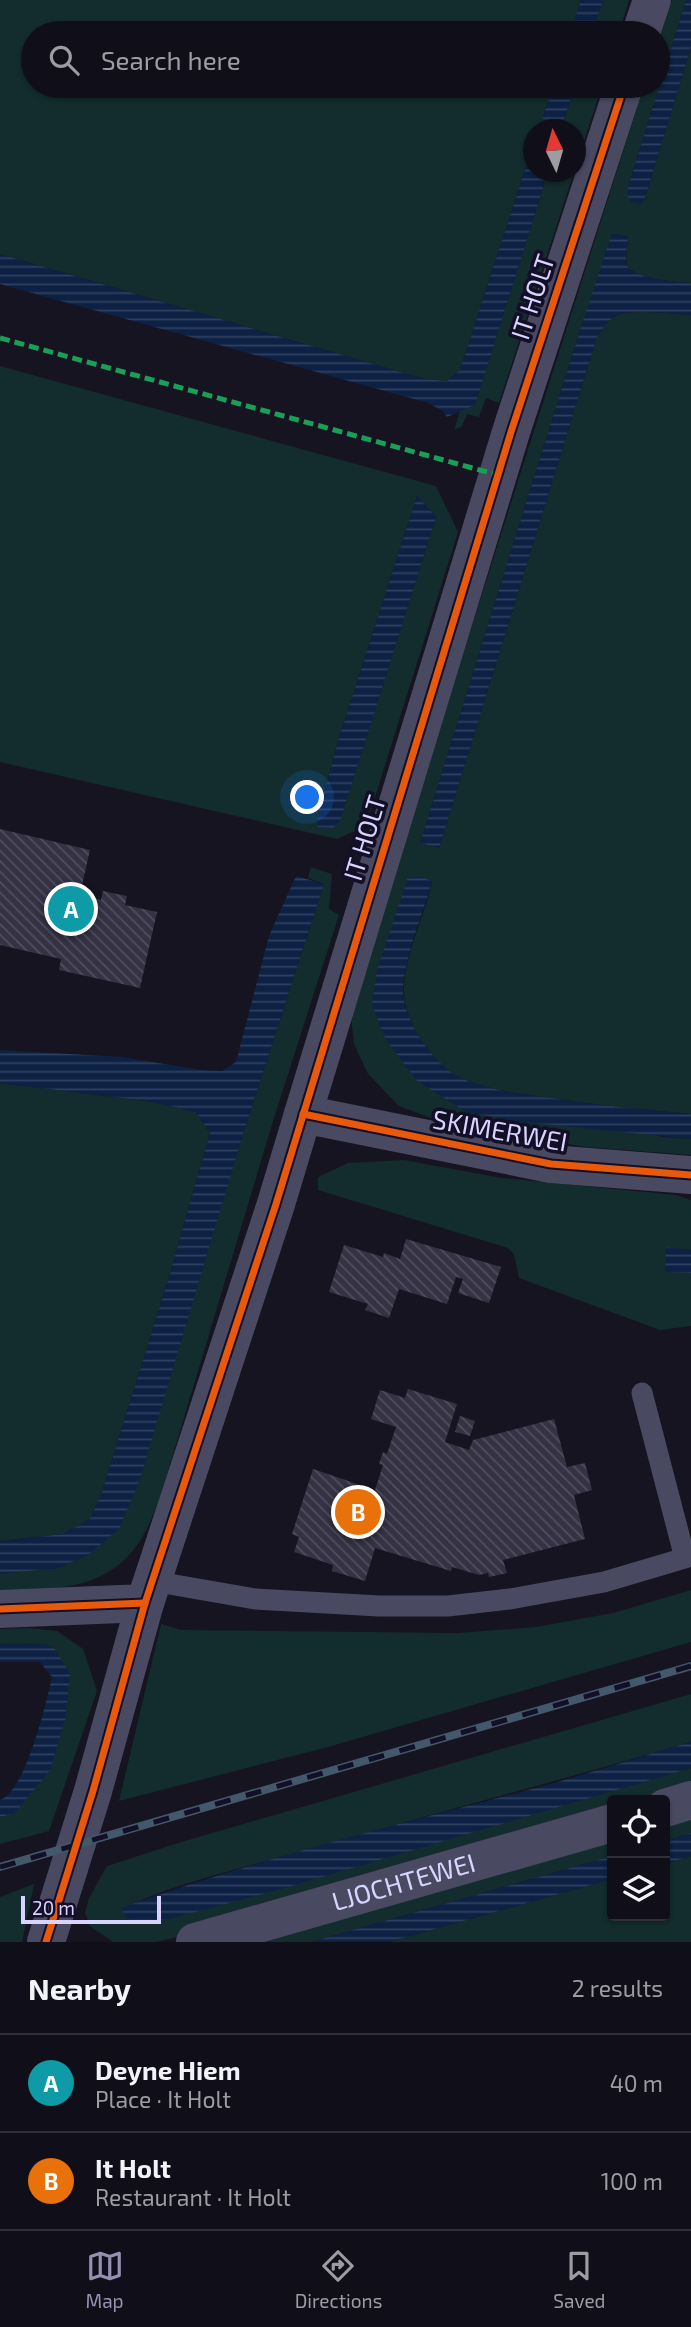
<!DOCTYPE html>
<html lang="en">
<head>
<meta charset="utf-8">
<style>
  :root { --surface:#100f19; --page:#1e1d26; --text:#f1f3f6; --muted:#9c9ca2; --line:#302f38; --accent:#9591b1 }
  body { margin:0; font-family:"Exo 2",sans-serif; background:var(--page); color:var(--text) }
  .controls { position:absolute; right:21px; bottom:21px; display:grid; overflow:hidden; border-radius:7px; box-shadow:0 2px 5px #0004 }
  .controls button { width:63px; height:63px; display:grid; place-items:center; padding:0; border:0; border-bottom:2px solid var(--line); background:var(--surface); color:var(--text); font:35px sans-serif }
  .compass { position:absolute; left:523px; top:119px; width:63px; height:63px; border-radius:50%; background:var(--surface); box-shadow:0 2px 5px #0004; rotate:355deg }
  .scale { position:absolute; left:21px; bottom:18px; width:140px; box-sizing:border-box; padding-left:7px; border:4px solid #d9d4ff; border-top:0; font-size:19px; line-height:24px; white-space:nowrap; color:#d9d4ff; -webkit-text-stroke:5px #130f26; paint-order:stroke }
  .you { position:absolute; left:308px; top:798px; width:24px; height:24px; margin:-18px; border:5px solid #fff; border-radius:50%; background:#1a73e8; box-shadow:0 0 0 10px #1a73e833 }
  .badge { display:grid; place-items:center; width:46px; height:46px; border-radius:50%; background:var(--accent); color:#fff; font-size:23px; font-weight:700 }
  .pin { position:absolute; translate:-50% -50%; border:4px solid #fff; box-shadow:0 2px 7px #0006 }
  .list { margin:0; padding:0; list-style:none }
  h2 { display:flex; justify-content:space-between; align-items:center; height:91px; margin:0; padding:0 28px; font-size:30px }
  h2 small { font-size:23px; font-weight:400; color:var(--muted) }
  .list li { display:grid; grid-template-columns:46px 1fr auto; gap:21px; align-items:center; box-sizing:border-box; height:98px; padding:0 28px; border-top:2px solid var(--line) }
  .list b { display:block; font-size:26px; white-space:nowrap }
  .list p { margin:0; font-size:23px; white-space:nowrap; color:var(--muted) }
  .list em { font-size:23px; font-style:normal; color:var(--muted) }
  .icon { flex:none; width:38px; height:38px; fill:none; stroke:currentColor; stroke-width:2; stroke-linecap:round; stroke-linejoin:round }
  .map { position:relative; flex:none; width:691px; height:1942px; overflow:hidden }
  .search { position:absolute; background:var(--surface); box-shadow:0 2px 5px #0004; left:21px; right:21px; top:21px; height:77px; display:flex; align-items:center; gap:18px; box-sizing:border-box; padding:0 24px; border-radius:38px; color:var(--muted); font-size:26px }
  .sheet { height:287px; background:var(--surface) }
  nav { display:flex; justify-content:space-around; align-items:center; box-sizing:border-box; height:98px; border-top:2px solid var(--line); background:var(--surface); font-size:19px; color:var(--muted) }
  nav a { display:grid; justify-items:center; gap:4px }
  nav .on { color:var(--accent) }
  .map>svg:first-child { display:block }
  .grass { fill:#132c2d; fill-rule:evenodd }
  .water { fill:url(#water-rules) }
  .building { fill:url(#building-back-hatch) }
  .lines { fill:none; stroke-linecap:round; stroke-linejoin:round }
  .service { stroke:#4a4962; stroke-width:21 }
  .minor { stroke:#4a4962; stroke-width:38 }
  .tertiary { stroke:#4a4962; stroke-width:38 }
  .rail-casing { stroke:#43596b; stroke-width:8 }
  .rail { stroke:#130f26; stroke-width:5; stroke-dasharray:16; stroke-linecap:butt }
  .quiet { stroke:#1a9f57; stroke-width:5; stroke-dasharray:10 5; stroke-linecap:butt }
  .cycleway-casing { stroke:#130f26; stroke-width:11 }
  .cycleway { stroke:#e8590c; stroke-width:7 }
  .labels { text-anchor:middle; stroke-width:7; stroke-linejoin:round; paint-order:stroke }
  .street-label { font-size:26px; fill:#d9d4ff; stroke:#130f26 }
</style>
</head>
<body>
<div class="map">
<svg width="691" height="1942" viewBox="0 0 691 1942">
  <defs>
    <pattern id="water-rules" width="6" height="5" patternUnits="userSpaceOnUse" patternTransform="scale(1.75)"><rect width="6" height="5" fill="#0d2144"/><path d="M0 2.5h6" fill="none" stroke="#304060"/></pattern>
    <pattern id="building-back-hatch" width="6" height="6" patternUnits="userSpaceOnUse" patternTransform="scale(1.75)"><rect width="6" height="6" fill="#343243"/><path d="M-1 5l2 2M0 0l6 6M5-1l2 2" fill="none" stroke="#514f5f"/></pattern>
  </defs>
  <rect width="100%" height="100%" fill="#161421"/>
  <g class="grass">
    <path d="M0,0h581l-11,33h-537v53h520l-14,43 -5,1 -1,15 -73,225 -13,11 -23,-2 -424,-125z"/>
    <path d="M603,0h26l-10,33h-27z"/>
    <path d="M672,0h14l-57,184 15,17 47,-154v236c-13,-1 -59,-4 -64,-18 -2,-8 1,-21 1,-29l-47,91 -161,516 19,5 157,-508c5,-10 11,-20 22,-25 13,-6 57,-1 73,0v799c-46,-4 -93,-9 -139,-16 -29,-4 -61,-7 -89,-19 -28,-12 -61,-58 -59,-90 1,-37 21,-72 28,-108l-11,-4 -44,93 39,110 247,57 28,2v16l-105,-8 -137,-22 -50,-19 -31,-32 -14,-30 -4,-36 294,-922h14v-43z"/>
    <path d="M575,86h27l-26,80v-36h-15z"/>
    <path d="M548,172h26l-75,231 -13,-5 -7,19 -12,-3 -5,12 -8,4 6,-19 15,-7z"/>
    <path d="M0,366l436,120 22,46 -92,294 -29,13 -337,-77zM417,496l19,21 -96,303 -23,-2 22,-80z"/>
    <path d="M311,867l21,7 -3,35 10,6 -65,203 -115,383c-5,12 -10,24 -16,35 -32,55 -87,54 -143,54v-16l58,-6 30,-13 154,-418 82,-253 -16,-6z"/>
    <path d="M0,1083l154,19 42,10 14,21 -41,144 -68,218 -11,24 -27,15 -63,7z"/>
    <path d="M404,1160l98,18 174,17 15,5v50l-24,-3 -2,24 26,2v53l-31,4 -141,-52 -5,-24 -6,-6 -190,-58v-13l30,-14z"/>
    <path d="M691,1590v52l-363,105 -209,54 42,-177 20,6 277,3 78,-6 77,-14z"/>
    <path d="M29,1628l28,3 26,18 14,42 -48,140 -49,13v-27l15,-5 50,-92 -19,-76h-46v-15z"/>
    <path d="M691,1694v48c-129,38 -259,72 -388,109 -60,17 -125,31 -182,58l124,-12 446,-129v20l-42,12h-37v11l-402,118 -54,13h-43l-23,-16 -5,-13 4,-15 18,-32 71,-23z"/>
    <path d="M691,1809v24l-26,8v-25z"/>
    <path d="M612,1831v25l-301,86h-72z"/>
    <path d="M691,1856v86h-302l223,-63v37h53v-52z"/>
    <path d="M34,1884l-12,58h-22v-45z"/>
  </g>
  <g class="water">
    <path d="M581,0h22l-11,33h-22z"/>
    <path d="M686,0h5v47l-47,154 -3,3 -10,-2 -4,-7 2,-11z"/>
    <path d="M553,86h22l-14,43h-22z"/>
    <path d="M533,145l1,27h14l-73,233 -28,12 -4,-6 -15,-8 -428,-119v-30l424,125 23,2 13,-11z"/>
    <path d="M612,233l16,3c0,8 -4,21 -1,29 5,14 51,17 64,18v32c-16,-1 -60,-6 -73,0 -11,5 -17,15 -22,25l-157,508 -19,-5 161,-516z"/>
    <path d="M417,496l19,21 -96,304 -7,7 -15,-1 -1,-9 22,-80z"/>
    <path d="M296,876l28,8 -82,253 -103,345 -20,47 -31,26 -30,13 -58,6v-33l63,-7 27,-15 11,-24 68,-218 41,-144 -14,-21 -42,-10 -154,-19v-33l122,7 79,13 21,1 14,-9 33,-126z"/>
    <path d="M408,877h13l11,4c-9,35 -27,72 -29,109 0,31 32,77 60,89 28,12 60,15 89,19 47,7 93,12 139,16v25l-177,-18 -48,-9 -50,-32 -31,-42 -13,-33 5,-35z"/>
    <path d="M666,1247l25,3v23l-26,-1z"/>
    <path d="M24,1643l22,1 9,5 15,25 -5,46 -15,50 -35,43 -15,4v-17c26,-9 46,-97 52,-123l-12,-15h-40v-18z"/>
    <path d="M691,1742v26l-403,119 -115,31 -29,5 -18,-6 -5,-9c141,-51 288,-86 433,-125 46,-13 91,-28 137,-41z"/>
    <path d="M691,1833v23l-26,8v-23z"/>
    <path d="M612,1856v23l-223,63h-78z"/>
  </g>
  <g class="building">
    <path d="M0,829l90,21 -10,44 21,6 2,-9 24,5 -2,9 32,7 -17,76 -81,-18 2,-11 -61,-14z"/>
    <path d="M406,1239l95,28 -12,36 -31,-10 5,-14 -7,-2 -9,27 -48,-15 -10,29 -24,-8 3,-6 -39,-12 15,-47 39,12 1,-4 16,6z"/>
    <path d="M408,1389l49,15 -12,38 24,8 4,-10 81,-21 13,48 18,-4 7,27 -18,5 11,44 -82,21 4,13 -18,4 -1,-4 -9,2 -27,-8 -1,4 -76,-23 -10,33 -33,-10 1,-6 -39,-13 5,-15 -7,-3 21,-65 62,21 8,-25 -4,-1 4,-12 4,2 9,-27 -25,-8 9,-29 25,8z"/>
    <path d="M460,1416l15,5 -5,15 -15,-4z"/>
  </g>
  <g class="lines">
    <path class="service" d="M152,1581l103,18 124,7h69l62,-7 94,-17 81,-24 -43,-165"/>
    <g class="minor">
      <path d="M641,33l11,-33"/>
      <path d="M303,1114l208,-682 113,-346"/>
      <path d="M665,1808l26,-8"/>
      <path d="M46,1942l47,-151 52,-188"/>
      <path id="s1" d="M195,1942l417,-119"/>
    </g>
    <path class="tertiary" d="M0,1609l145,-6 131,-399 27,-90 248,50 140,11"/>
    <g class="rail-casing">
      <path id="rail" d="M0,1867l691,-201"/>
    </g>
    <use href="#rail" class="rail"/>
    <path class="quiet" d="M0,338l498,137"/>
    <g class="cycleway-casing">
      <g id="cycleway">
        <path d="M303,1114l248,50 140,11"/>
        <path d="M0,1609l145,-6"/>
        <path d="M46,1942l47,-151 52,-188 131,-399 235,-772 113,-346"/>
      </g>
    </g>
    <use href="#cycleway" class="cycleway"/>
  </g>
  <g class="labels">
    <g class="street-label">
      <text transform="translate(533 297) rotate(-72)" y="9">IT HOLT</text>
      <text transform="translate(365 838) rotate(-73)" y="9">IT HOLT</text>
      <text transform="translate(500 1131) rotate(10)" y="9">SKIMERWEI</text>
      <text dy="9" stroke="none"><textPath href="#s1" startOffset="217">LJOCHTEWEI</textPath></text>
    </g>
  </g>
</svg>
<div class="controls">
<button><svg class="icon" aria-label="locate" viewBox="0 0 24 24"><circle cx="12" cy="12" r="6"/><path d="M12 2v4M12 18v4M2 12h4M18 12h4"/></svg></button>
<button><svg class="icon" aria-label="layers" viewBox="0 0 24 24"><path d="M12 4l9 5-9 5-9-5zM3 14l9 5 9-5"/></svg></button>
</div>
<svg class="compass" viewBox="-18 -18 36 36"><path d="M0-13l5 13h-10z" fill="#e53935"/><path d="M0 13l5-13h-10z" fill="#9c9ca2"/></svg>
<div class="scale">20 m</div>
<div class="you"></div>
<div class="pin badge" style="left:71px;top:909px;background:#0f9aa8">A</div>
<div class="pin badge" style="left:358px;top:1512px;background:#e8710a">B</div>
<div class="search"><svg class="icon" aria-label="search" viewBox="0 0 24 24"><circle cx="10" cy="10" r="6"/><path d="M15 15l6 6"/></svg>Search here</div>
</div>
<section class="sheet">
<h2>Nearby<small>2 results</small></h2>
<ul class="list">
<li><span class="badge" style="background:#0f9aa8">A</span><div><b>Deyne Hiem</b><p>Place · It Holt</p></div><em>40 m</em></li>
<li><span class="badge" style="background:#e8710a">B</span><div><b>It Holt</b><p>Restaurant · It Holt</p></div><em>100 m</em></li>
</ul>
</section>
<nav>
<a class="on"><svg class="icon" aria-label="map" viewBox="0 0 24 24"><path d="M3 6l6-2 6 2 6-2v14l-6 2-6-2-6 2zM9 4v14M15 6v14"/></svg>Map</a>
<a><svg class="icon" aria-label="directions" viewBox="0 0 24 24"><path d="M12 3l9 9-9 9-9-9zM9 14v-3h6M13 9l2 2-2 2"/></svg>Directions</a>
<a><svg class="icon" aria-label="saved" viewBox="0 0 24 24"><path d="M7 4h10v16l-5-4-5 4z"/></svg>Saved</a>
</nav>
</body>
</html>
